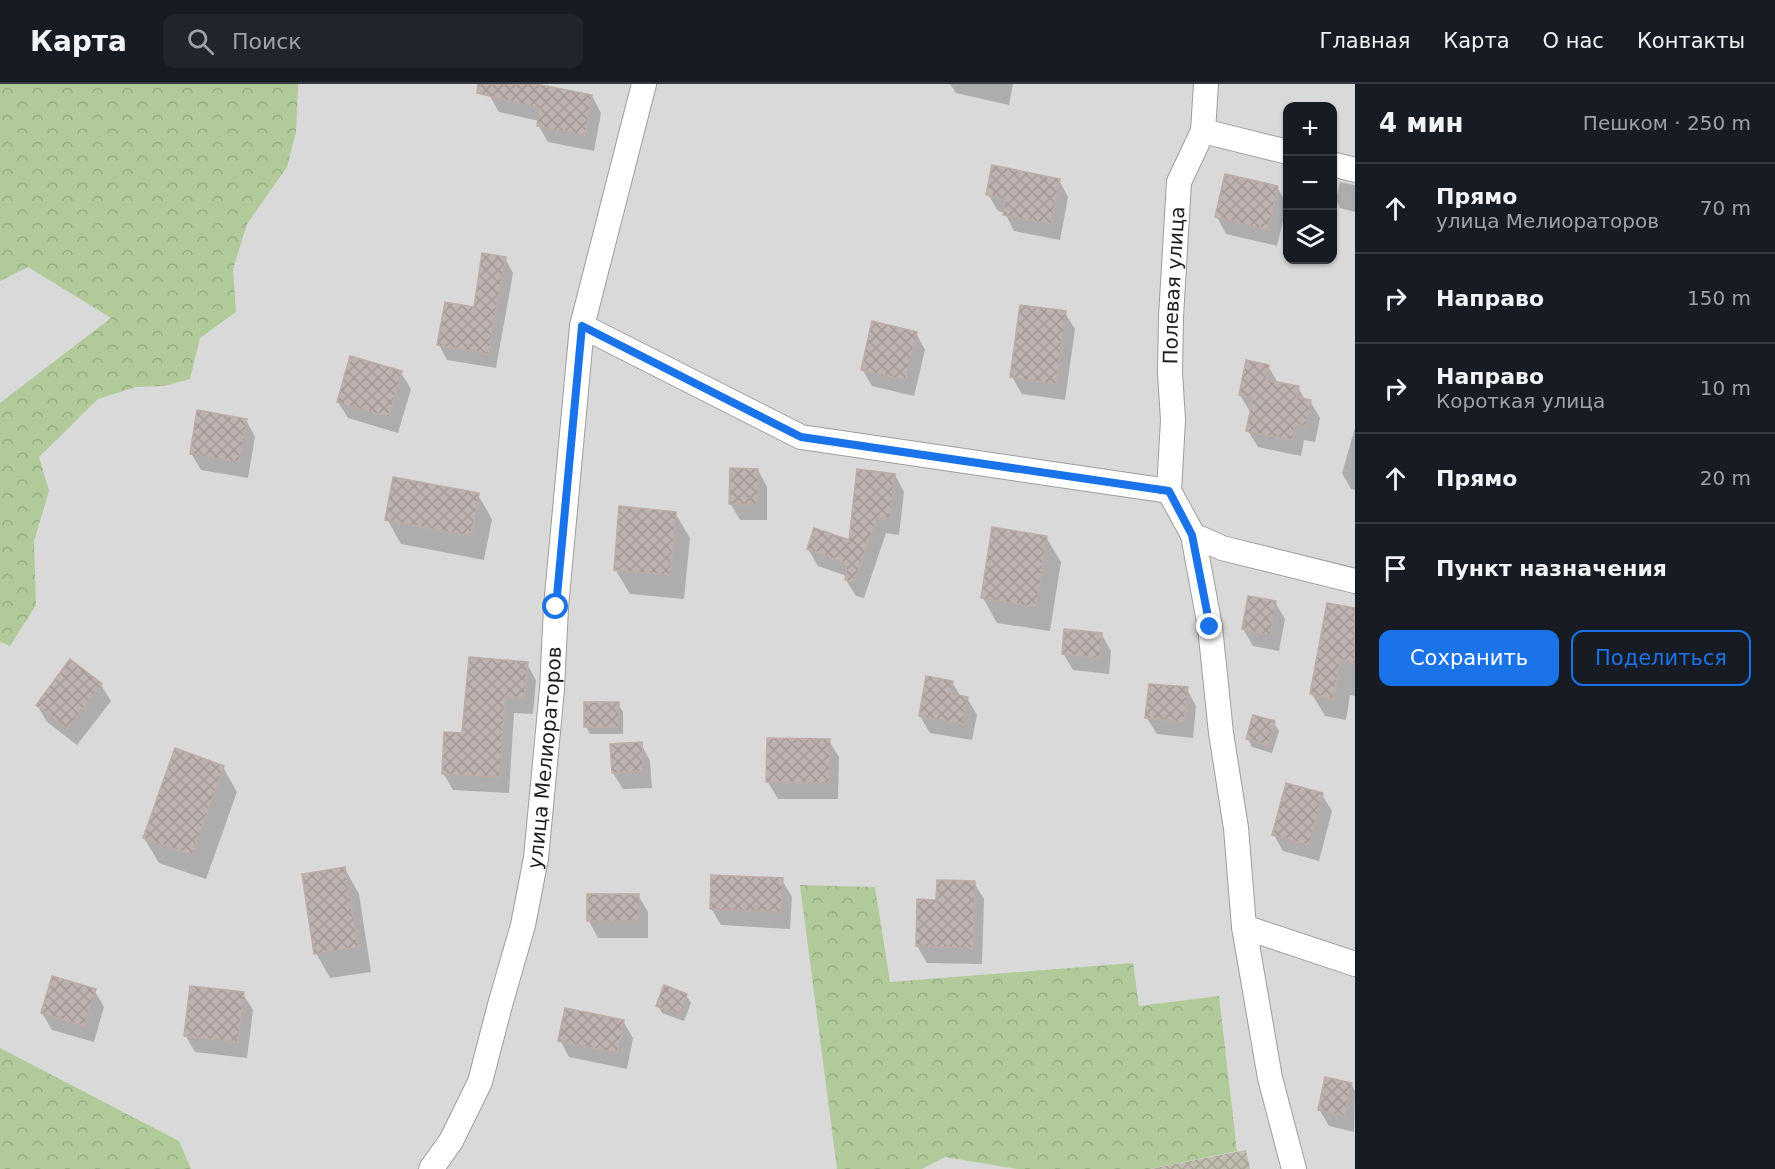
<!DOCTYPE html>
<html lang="ru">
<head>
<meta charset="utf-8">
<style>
  :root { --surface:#171b24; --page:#20242c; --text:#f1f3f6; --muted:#9ea1a6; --line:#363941; --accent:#1a73e8 }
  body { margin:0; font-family:"DejaVu Sans",sans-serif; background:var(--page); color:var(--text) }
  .controls { position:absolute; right:18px; top:18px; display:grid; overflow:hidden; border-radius:12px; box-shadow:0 2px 4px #0004 }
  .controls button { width:54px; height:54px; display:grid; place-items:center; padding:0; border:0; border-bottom:2px solid var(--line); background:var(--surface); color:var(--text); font:30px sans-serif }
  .stop { position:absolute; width:18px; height:18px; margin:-14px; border:4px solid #1a73e8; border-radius:50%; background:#fff }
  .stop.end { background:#1a73e8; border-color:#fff; box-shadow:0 2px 6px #0008 }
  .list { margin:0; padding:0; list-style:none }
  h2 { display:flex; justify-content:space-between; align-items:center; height:78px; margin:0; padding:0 24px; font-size:26px }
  h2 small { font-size:20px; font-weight:400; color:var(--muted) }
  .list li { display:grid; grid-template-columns:39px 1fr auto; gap:18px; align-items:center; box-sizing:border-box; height:90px; padding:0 24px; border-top:2px solid var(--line) }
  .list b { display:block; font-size:22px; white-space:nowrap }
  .list p { margin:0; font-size:20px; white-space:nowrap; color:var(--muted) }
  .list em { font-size:20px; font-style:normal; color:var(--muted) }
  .actions { display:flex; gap:12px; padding:18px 24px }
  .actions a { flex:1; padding:14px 0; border:2px solid var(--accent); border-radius:12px; text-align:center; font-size:21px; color:var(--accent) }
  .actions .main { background:var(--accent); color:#fff }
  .icon { flex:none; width:33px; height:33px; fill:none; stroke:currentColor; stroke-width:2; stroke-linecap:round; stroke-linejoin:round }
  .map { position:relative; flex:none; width:1355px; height:1085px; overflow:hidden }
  header { display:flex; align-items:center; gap:36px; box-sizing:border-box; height:84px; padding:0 30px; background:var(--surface); border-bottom:2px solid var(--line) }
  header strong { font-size:28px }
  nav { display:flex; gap:33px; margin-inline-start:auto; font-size:21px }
  .search { width:420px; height:54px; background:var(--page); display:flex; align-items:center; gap:15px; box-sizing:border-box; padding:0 21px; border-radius:12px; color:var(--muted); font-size:22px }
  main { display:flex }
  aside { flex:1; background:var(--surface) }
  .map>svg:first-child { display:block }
  .residential { fill:#dad9d9; fill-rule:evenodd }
  .construction { fill:url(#construction-cross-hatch) }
  .forest { fill:url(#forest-crowns) }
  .shadow { fill:#0003 }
  .building { fill:url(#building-cross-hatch); stroke:#bdaca5; stroke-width:1.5 }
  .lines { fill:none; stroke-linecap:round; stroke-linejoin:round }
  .minor-casing { stroke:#9d9d9d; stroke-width:26 }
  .minor { stroke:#fff; stroke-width:24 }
  .route { stroke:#1a73e8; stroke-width:8 }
  .labels { text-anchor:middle; stroke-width:4.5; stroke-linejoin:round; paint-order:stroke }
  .street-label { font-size:20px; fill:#1c1c1c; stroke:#fff }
</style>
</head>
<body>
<header>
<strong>Карта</strong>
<div class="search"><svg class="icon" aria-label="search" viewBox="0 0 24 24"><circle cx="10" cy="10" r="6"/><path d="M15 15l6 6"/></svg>Поиск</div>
<nav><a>Главная</a><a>Карта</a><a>О нас</a><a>Контакты</a></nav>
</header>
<main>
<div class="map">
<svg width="1355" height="1085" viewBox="0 0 1355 1085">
  <defs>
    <pattern id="construction-cross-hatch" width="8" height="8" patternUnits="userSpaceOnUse" patternTransform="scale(1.5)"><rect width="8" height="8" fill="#c0bdae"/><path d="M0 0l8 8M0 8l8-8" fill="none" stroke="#a4a295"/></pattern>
    <pattern id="forest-crowns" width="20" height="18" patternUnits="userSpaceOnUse" patternTransform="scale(1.5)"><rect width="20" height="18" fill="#b0ca99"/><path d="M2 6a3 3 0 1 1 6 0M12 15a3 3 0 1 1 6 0" fill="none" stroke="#97ad83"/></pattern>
    <pattern id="building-cross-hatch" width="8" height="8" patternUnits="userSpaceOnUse" patternTransform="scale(1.5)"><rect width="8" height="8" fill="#bdb2af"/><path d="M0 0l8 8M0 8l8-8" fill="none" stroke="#a29896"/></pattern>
  </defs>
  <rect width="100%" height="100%" fill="#ede7e2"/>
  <path class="residential" d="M0,0h1355v1085h-1355zM1288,22h44v154h-44z"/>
  <path class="construction" d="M1246,1066l4,19h-101z"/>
  <g class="forest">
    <path d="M0,0h298v4l-2,44 -9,35 -40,57 -14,45 3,43 -36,26 -10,41 -26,7 -28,1 -38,12 -59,58 10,34 -15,50 2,64 -26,41 -10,-4v-239l111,-85 -83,-51 -28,14z"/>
    <path d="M800,801l75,2 15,95 243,-19 6,43 80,-10 18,155 -88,18h-132l-72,-12 -23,12h-85z"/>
    <path d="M0,964l179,93 12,28h-191z"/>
  </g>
  <g class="shadow">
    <path d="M491,0h46l1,2 54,10 9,17 -7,38 -46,-9 -10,-17 1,-4 -40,-9 -10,-17z"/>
    <path d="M950,0h63l-4,21 -53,-12z"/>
    <path d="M1059,96l9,17 -8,43 -46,-9 -9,-18 -7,-2 -10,-17z"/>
    <path d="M1340,98l15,3v27l-15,-4 -4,-8z"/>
    <path d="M1277,103l10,17 -10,42 -51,-12 -9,-17z"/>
    <path d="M505,174l8,15 -17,95 -49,-8 -8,-15 37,-37z"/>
    <path d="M1065,229l10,16 -10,71 -43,-6 -10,-17z"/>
    <path d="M916,249l9,17 -11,46 -42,-10 -10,-17z"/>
    <path d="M1268,282l10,17 20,4 7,13 5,1 10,17 -5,24 -11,-2 -3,16 -43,-9 -10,-16 2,-19 -10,-17z"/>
    <path d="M401,289l10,16 -13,44 -50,-15 -10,-16z"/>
    <path d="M246,336l9,17 -7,41 -47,-8 -10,-17z"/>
    <path d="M1355,344v62l-4,-1 -9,-16z"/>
    <path d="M758,386l9,17v33h-27l-10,-17z"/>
    <path d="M895,391l9,17 -5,43 -13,-2 -22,65 -8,-2 -10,-16 1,-4 -29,-10 -10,-17 43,-6z"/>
    <path d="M478,411l14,24 -8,41 -83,-16 -14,-25z"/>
    <path d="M675,429l15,25 -6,61 -54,-5 -15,-25z"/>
    <path d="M1046,453l15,25 -11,69 -53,-8 -14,-25z"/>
    <path d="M1275,518l10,17 -6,32 -26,-5 -10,-17z"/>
    <path d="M1355,533v79l-5,-1 -4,25 -21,-4 -13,-22z"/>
    <path d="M1102,551l9,16 -2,23 -36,-4 -10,-17z"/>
    <path d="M527,580l9,16 -3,34 -19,-1 -5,80 -56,-3 -10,-17 20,-38z"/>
    <path d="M952,598l9,15 6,1 10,17 -5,25 -42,-7 -10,-17z"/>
    <path d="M101,601l10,16 -34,44 -30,-23 -10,-17z"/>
    <path d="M1187,605l9,17 -3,32 -36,-4 -10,-16z"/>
    <path d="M618,620l5,8v22h-33l-4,-8z"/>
    <path d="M1274,639l5,8 -7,22 -20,-6 -4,-8z"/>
    <path d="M768,656l61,1 10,16 -1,42h-60l-10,-17z"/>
    <path d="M641,660l9,17 2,27 -29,1 -10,-16z"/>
    <path d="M223,683l14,25 -31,87 -47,-16 -15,-25z"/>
    <path d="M1322,711l10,16 -13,50 -36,-10 -9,-16z"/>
    <path d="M345,785l14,25 12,78 -41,6 -14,-25z"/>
    <path d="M782,796l10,17 -2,32 -69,-4 -10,-17z"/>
    <path d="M974,799l10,16 -2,65 -55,-1 -10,-17 21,-45z"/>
    <path d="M638,811l10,17v26h-50l-9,-17z"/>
    <path d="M94,906l10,17 -10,35 -42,-12 -10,-17z"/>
    <path d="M243,910l10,16 -6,48 -52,-6 -10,-17z"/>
    <path d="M686,911l5,8 -7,18 -22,-8 -4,-8z"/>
    <path d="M623,937l10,17 -6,31 -58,-12 -9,-17z"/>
    <path d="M1351,1000l4,7 -1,41 -25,-6 -10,-17z"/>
  </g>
  <g class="building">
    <path d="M478,0h58l56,11 -7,40 -48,-9 3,-18 -63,-15z"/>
    <path d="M992,81l68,14 -9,45 -48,-9 3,-16 -20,-4z"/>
    <path d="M1225,90l53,12 -10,44 -53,-13z"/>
    <path d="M482,169l24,4 -18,97 -51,-9 8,-43 29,5z"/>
    <path d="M1020,221l46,6 -10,73 -46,-7z"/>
    <path d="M872,237l45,11 -12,48 -44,-10z"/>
    <path d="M350,272l52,15 -13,46 -52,-15z"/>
    <path d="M1246,276l23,5 -3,15 33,6 -2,11 14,3 -5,26 -11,-2 -3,16 -46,-9 7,-33 -14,-3z"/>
    <path d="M197,326l50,9 -8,43 -49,-8z"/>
    <path d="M730,384l28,1v35h-29z"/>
    <path d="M857,385l38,5 -5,45 -13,-2 -23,65 -9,-2 2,-17 -40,-14 7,-21 35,12z"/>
    <path d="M393,393l86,16 -8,43 -86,-16z"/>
    <path d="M619,422l57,6 -6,63 -56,-5z"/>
    <path d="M992,443l55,9 -11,71 -55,-9z"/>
    <path d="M1248,512l28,5 -6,34 -28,-6z"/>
    <path d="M1327,519l28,5v56l-14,-5 -8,40 -23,-5z"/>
    <path d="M1064,545l38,4 -2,25 -38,-4z"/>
    <path d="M469,573l59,5 -4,36 -19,-2 -5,81 -58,-3 2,-42 18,1z"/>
    <path d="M70,575l32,25 -35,45 -31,-24z"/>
    <path d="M926,592l27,5 -2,13 17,3 -5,27 -44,-8z"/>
    <path d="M1149,600l39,3 -4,35 -39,-4z"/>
    <rect x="584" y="618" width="35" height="25"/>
    <path d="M1253,631l22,6 -7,25 -22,-7z"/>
    <path d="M767,654l63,1 -1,44 -63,-1z"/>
    <path d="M642,658l1,29 -31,2 -2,-29z"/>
    <path d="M175,664l49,18 -32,89 -49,-17z"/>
    <path d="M1286,699l37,10 -14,52 -37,-10z"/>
    <path d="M345,783l13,80 -44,7 -12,-80z"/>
    <path d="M711,791l72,3 -2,34 -71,-3z"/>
    <path d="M937,796l38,1 -2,67 -57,-2 1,-47 19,1z"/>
    <rect x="587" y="810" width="52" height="27"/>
    <path d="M52,892l44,13 -12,37 -43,-13z"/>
    <path d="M664,901l23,9 -7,20 -24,-8z"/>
    <path d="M190,902l54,6 -6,50 -54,-6z"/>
    <path d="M565,924l59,12 -7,33 -59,-12z"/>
    <path d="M1325,993l27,6 -7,33 -27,-6z"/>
  </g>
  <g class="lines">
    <g class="minor-casing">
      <g id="minor">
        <path d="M1203,47l85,21"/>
        <path d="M1332,80l23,6"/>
        <path d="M582,242l219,111 368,54"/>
        <path id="s1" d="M1169,407l4,-71 -3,-47 1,-56 8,-135 24,-51 3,-47"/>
        <path d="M1169,407l24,44 29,13 133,33"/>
        <path d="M1193,451l17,92 11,106 15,95 8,99 26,151 24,91"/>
        <path d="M1244,843l111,37"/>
        <path id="s2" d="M431,1085l20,-28 29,-59 20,-77 23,-80 13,-67 16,-169 4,-82 26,-281 62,-242"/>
      </g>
    </g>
    <use href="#minor" class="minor"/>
  </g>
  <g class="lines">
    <path class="route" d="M556,523l26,-281 219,111 368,54 23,44 18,92"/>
  </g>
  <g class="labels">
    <g class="street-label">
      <text dy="7" stroke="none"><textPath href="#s1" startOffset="206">Полевая улица</textPath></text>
      <text dy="7" stroke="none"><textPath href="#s2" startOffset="432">улица Мелиораторов</textPath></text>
    </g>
  </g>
</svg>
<div class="controls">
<button>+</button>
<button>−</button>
<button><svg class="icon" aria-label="layers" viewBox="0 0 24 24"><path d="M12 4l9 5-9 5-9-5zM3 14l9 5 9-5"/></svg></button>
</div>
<div class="stop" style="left:556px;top:523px"></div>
<div class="stop end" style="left:1210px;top:543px"></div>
</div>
<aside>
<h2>4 мин<small>Пешком · 250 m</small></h2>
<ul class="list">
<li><svg class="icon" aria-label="ahead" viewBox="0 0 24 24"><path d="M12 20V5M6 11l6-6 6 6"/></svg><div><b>Прямо</b><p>улица Мелиораторов</p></div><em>70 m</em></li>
<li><svg class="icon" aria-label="right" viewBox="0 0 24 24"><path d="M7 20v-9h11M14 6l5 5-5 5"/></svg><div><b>Направо</b></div><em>150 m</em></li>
<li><svg class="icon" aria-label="right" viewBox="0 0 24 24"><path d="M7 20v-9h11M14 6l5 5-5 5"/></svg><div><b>Направо</b><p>Короткая улица</p></div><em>10 m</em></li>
<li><svg class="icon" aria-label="ahead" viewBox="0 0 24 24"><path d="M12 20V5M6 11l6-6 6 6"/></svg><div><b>Прямо</b></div><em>20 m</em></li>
<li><svg class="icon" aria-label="arrive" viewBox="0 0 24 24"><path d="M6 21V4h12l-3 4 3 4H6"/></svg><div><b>Пункт назначения</b></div></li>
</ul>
<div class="actions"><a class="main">Сохранить</a><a>Поделиться</a></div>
</aside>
</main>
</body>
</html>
